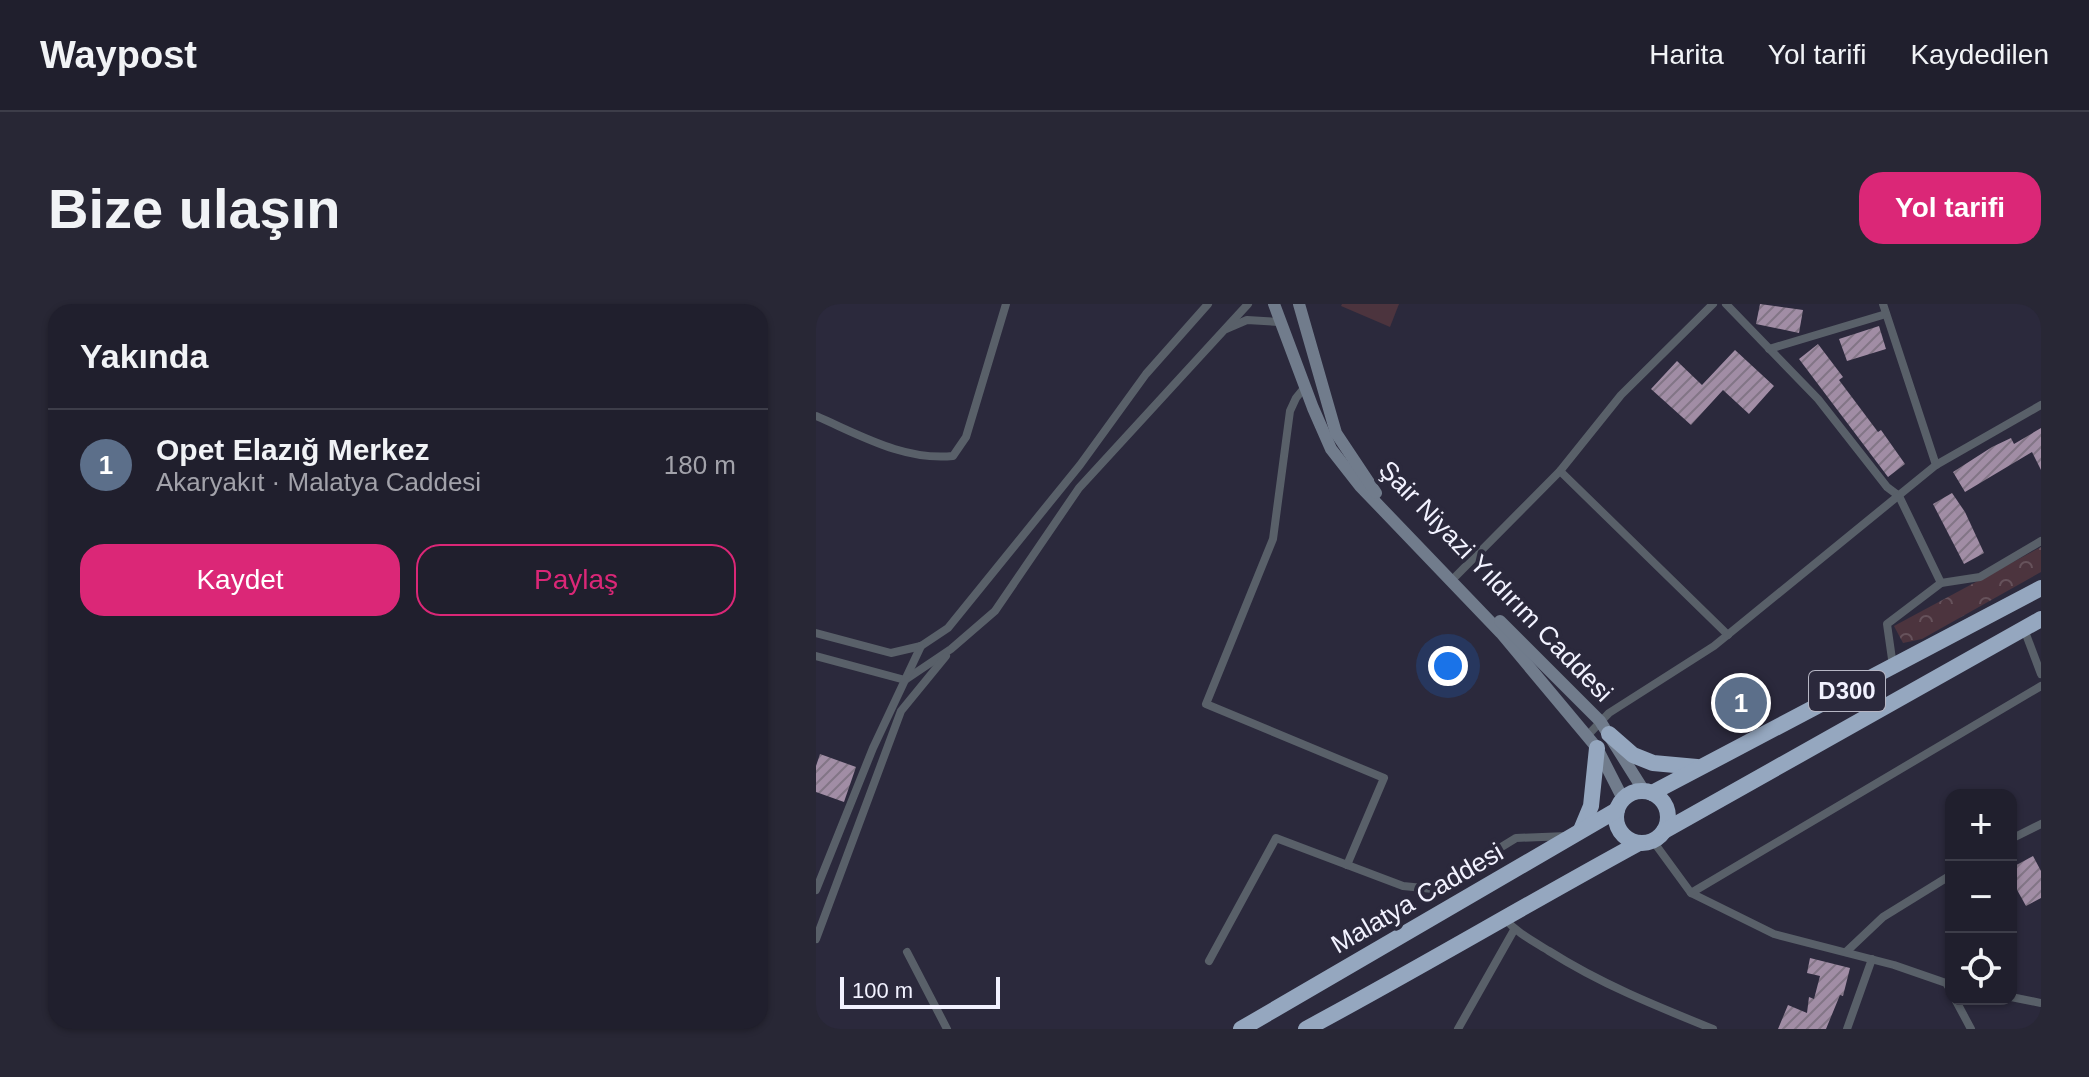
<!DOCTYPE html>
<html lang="tr">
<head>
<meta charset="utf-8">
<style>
  :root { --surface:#201f2d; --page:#282735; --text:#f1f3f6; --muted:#a2a2aa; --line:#3d3d49; --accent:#db2777 }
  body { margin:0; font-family:Helvetica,sans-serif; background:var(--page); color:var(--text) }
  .controls { position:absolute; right:24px; bottom:24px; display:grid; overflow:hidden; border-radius:16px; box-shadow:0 2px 6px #0004 }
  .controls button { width:72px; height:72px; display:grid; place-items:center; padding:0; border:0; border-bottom:2px solid var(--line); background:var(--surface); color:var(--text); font:40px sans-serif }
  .scale { position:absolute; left:24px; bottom:20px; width:160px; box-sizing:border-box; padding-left:8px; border:4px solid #f2f2ff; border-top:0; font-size:22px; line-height:28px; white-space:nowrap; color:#f2f2ff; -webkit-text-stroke:6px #2b293c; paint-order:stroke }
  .you { position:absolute; left:632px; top:362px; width:28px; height:28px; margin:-20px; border:6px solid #fff; border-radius:50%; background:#1a73e8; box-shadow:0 0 0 12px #1a73e833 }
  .badge { display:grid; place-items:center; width:52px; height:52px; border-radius:50%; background:var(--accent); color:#fff; font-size:26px; font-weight:700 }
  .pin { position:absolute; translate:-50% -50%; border:4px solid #fff; box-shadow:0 2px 8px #0006 }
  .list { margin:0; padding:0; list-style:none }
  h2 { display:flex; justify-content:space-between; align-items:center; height:104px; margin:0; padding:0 32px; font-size:34px }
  h2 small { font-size:26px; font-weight:400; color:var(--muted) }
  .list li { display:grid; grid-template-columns:52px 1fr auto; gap:24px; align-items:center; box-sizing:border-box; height:112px; padding:0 32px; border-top:2px solid var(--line) }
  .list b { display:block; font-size:30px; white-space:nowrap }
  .list p { margin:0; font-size:26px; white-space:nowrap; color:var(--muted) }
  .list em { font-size:26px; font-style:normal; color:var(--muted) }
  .actions { display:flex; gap:16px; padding:24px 32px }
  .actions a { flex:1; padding:18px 0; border:2px solid var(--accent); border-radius:24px; text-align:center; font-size:28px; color:var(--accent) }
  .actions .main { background:var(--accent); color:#fff }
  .icon { flex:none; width:44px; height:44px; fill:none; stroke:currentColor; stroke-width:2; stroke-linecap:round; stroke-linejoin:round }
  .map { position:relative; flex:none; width:1225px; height:725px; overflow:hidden; border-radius:24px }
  header { display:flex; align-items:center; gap:48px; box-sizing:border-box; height:112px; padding:0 40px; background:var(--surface); border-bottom:2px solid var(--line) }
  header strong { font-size:38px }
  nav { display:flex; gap:44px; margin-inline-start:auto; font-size:28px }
  .intro { display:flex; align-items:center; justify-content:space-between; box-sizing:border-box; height:192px; padding:0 48px }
  h1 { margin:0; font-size:56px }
  .button { padding:20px 36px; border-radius:24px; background:var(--accent); color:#fff; font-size:28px; font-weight:700 }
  main { display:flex; gap:48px; padding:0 48px }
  aside { flex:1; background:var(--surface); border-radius:24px; box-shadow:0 2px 6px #0004 }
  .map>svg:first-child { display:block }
  .forest { fill:url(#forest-crowns) }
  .pitch { fill:#4c343e }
  .building { fill:url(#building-hatch) }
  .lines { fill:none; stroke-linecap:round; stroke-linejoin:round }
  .street { stroke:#596069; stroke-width:8 }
  .secondary { stroke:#717c8c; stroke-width:12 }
  .highway { stroke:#95a7bf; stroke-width:16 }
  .labels { text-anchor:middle; stroke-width:8; stroke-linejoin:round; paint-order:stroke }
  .shield { fill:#2b293c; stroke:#b6b6c4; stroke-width:2 }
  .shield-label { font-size:24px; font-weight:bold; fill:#f2f2ff }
  .street-label { font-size:26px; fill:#f2f2ff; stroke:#2b293c }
</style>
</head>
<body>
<header>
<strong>Waypost</strong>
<nav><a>Harita</a><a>Yol tarifi</a><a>Kaydedilen</a></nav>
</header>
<div class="intro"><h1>Bize ulaşın</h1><a class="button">Yol tarifi</a></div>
<main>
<aside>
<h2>Yakında<small></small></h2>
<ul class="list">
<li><span class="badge" style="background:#5c6f8a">1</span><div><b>Opet Elazığ Merkez</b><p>Akaryakıt · Malatya Caddesi</p></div><em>180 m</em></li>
</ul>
<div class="actions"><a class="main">Kaydet</a><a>Paylaş</a></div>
</aside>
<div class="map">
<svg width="1225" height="725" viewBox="0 0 1225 725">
  <defs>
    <pattern id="forest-crowns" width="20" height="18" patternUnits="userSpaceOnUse" patternTransform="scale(2)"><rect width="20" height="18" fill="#4c343e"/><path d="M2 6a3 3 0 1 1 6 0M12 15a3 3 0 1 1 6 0" fill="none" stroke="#66525b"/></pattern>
    <pattern id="building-hatch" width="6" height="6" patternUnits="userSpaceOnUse" patternTransform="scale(2)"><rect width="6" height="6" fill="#a18da5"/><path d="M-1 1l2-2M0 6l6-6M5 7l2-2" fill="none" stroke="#827586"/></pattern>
  </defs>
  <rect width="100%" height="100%" fill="#2b293c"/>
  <path class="forest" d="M1225,243v25l-119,67 -19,4 -9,-17z"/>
  <path class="pitch" d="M526,0h57l-9,23 -49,-21z"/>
  <g class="building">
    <path d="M944,0l43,6 -4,23 -43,-9z"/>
    <path d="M1063,22l7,23 -39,12 -8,-22z"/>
    <path d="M1002,40l25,33 -4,3 39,52 3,-2 24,34 -17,13 -89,-118z"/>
    <path d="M919,46l39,36 -25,28 -26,-24 -32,35 -40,-36 26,-28 25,24z"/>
    <path d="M1225,124v42l-9,-18 -67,40 -12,-20 39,-25 19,-9 3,6z"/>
    <path d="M1136,189l13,19 19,41 -20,11 -31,-60z"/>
    <path d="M4,450l36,13 -12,35 -28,-10v-26z"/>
    <path d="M1217,552l8,15v27l-15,8 -15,-27v-11z"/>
    <path d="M994,654l40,10 -7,28 -3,-1 -14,34h-48l10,-24 19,8 2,-16 5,2 6,-23 -13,-3z"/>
  </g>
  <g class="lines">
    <g class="street">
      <path d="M910,0l92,95 69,88 12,9 42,87 -54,41 6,42"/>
      <path d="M1067,0l53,161"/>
      <path d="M410,25l21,-9 32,2"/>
      <path d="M953,45l117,-35"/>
      <path d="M489,83l-9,11 -6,13 -17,128 -67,165 178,74 -37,87"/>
      <path d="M0,112c44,19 88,45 137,40l13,-19 40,-133"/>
      <path d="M744,167l168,164"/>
      <path d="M640,272l104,-105 61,-76 92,-91"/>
      <path d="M1125,279l39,-6 61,-36"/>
      <path d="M1208,325l17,45"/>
      <path d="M0,329l75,20 30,-7 27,-18 132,-163 66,-91 62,-70"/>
      <path d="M0,352l89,24 46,-31 44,-38 84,-123 169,-184"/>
      <path d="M771,432l22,-23 105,-67 222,-181 105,-60"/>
      <path d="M1195,535l30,-15"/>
      <path d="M837,537l38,52 83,41 120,31 52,18 5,8"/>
      <path d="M0,586l57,-142 48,-102"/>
      <path d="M875,589l350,-207"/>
      <path d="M688,614c13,15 29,23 45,33 52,33 107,55 164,78"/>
      <path d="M0,635l85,-228 45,-55"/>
      <path d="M91,648l40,77"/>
      <path d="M1030,648l37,-35 68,-42"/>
      <path d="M393,657l67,-123 127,48 30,3 83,-51 51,-2"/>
      <path d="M1195,693l30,6"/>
      <path d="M1139,695l16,30"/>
      <path d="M642,725l56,-99"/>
      <path d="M1031,725l25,-70"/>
    </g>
    <g class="secondary">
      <path d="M458,0l39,104 18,41 29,37 141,147 86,103 10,12 26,51"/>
      <path d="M483,0l37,129 40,60"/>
      <path d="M684,317l100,100 44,70"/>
    </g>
    <g class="highway">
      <path d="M793,430l24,21 20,8 44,4"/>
      <circle cx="826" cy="513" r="26"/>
      <path d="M836,489l389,-205"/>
      <path d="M765,526l10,-24 6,-58"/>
      <path d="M848,527l377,-212"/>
      <path d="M425,725l376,-219"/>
      <path d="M490,725c112,-60 221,-125 333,-186"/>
    </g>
  </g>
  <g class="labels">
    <rect class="shield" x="993" y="367" width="76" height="40" rx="6"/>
    <g class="shield-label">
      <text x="1031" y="395">D300</text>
    </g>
    <g class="street-label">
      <text transform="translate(680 277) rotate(46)" y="9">Şair Niyazi Yıldırım Caddesi</text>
      <text transform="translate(601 594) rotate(-30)" y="9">Malatya Caddesi</text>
    </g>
  </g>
</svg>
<div class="controls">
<button>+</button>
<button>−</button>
<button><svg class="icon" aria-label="locate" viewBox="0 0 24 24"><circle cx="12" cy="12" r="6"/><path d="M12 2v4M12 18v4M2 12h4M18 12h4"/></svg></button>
</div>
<div class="scale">100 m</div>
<div class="you"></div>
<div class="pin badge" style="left:925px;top:399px;background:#5c6f8a">1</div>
</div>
</main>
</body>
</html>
